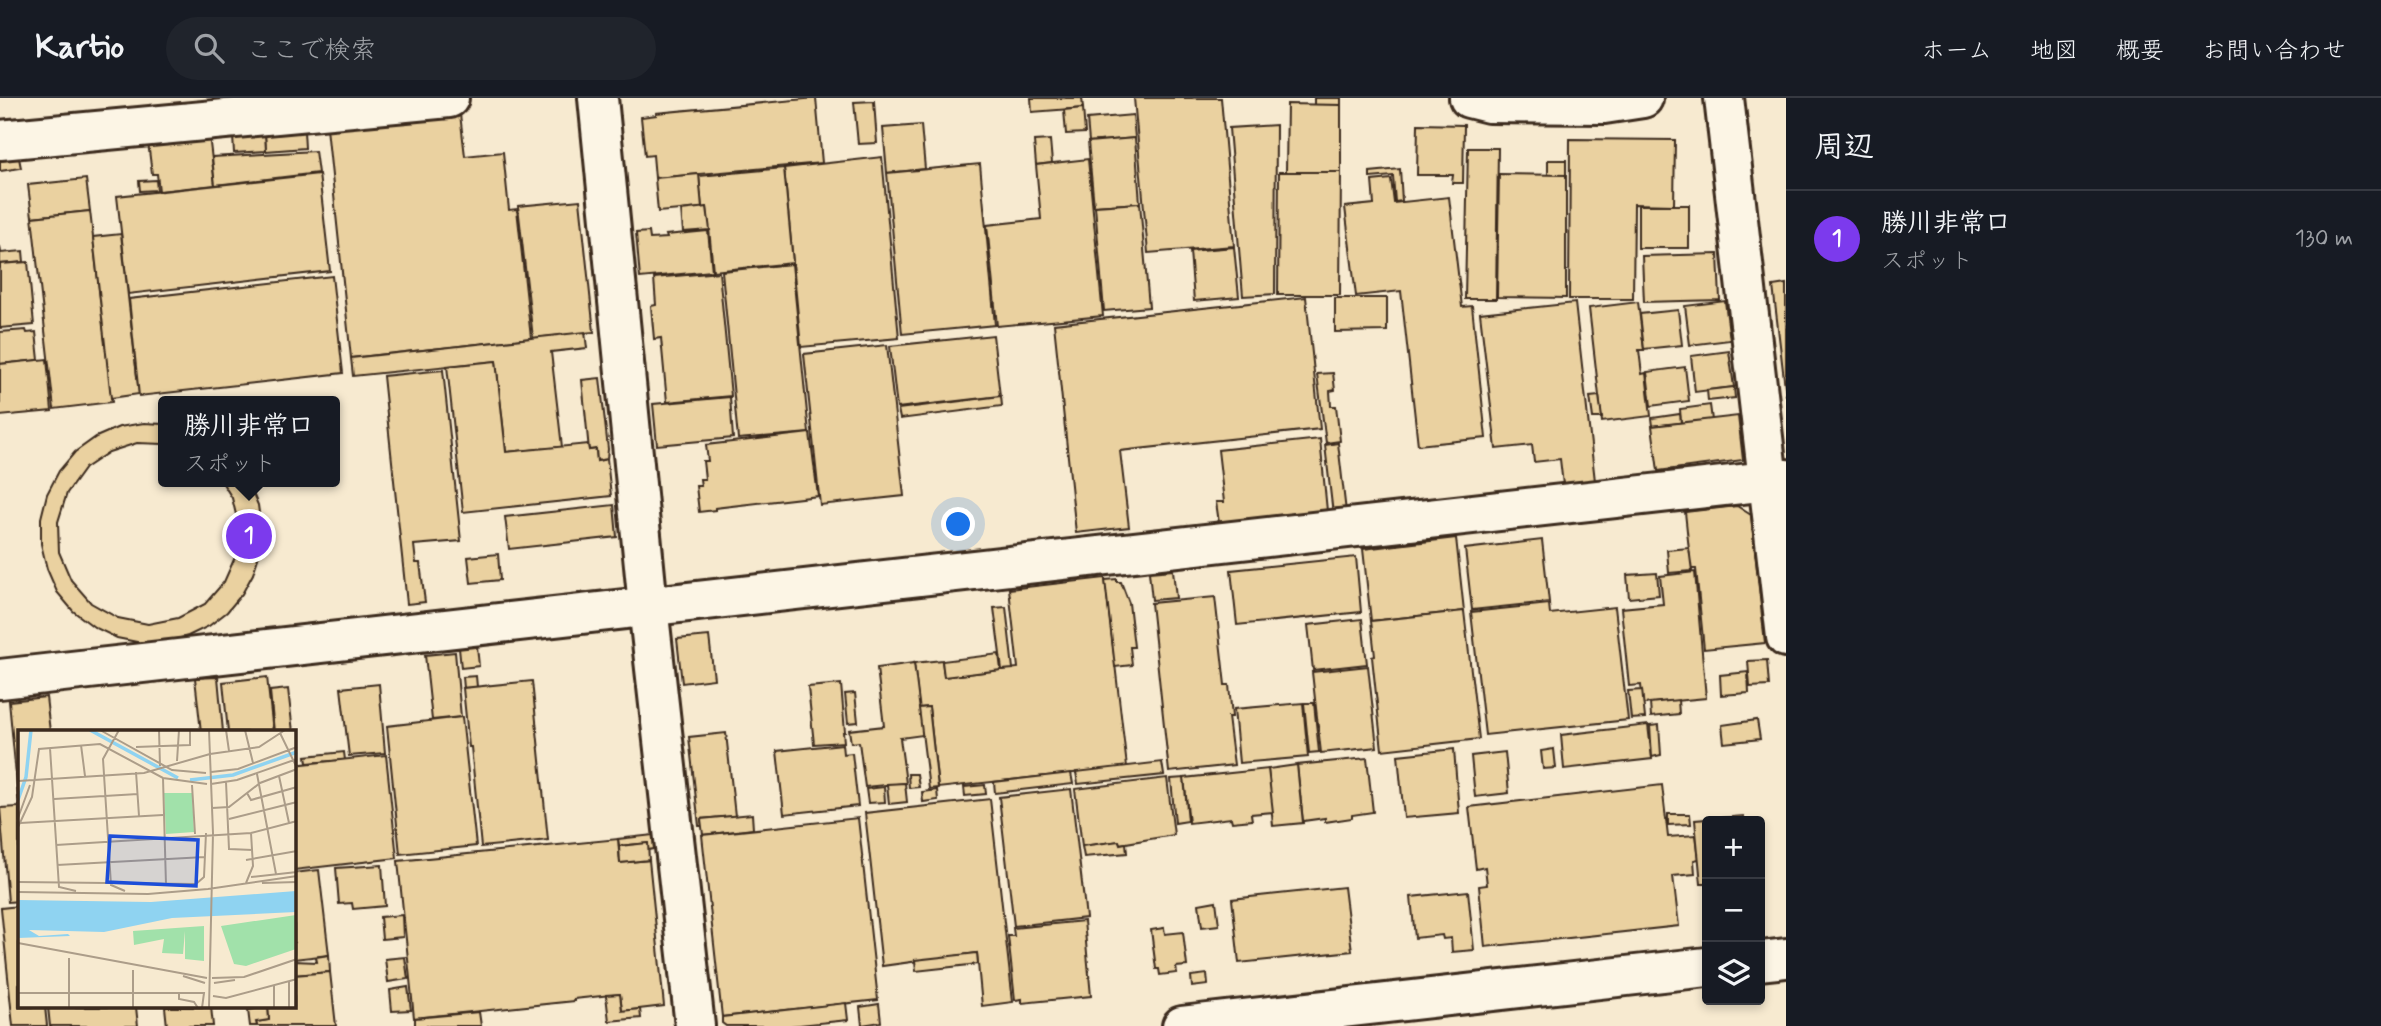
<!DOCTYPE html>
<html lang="ja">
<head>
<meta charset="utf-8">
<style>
  :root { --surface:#171b24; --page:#20242c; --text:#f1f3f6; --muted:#9ea1a6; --line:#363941; --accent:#7c3aed }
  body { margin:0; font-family:Mynerve,"Klee One",sans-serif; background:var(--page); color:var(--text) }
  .controls { position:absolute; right:21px; bottom:21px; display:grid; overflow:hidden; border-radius:7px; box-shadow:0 4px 10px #0003 }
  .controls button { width:63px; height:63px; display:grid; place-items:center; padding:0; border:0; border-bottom:2px solid var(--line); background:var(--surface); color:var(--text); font:35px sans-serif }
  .you { position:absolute; left:959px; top:427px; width:24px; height:24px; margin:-18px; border:5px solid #fff; border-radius:50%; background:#1a73e8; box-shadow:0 0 0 10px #1a73e833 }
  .badge { display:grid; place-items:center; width:46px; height:46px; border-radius:50%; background:var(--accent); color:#fff; font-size:23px; font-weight:700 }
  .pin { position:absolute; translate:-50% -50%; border:4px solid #fff; box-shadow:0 2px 7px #0006 }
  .popup { position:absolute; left:158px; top:298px; width:182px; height:91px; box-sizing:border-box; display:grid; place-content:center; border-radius:7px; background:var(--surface); filter:drop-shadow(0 2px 5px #0005); font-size:23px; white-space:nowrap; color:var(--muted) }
  .popup b { font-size:26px; color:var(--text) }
  .popup::after { content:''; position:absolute; left:50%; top:100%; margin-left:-14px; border:14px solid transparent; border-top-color:var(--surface) }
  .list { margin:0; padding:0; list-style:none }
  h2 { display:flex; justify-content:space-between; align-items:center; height:91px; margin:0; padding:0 28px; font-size:30px }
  h2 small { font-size:23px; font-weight:400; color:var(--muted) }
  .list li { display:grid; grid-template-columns:46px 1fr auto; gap:21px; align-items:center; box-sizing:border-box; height:98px; padding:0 28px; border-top:2px solid var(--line) }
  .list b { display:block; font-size:26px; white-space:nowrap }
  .list p { margin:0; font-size:23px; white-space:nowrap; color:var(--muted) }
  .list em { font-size:23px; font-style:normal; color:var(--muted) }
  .icon { flex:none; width:38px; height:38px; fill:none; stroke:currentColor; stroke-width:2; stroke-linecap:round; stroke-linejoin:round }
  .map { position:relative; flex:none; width:1786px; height:928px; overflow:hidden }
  header { display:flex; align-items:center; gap:42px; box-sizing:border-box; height:98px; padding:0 35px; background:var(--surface); border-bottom:2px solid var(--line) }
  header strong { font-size:33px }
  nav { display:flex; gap:38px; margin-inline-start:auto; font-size:24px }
  .search { width:490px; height:63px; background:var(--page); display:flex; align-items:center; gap:18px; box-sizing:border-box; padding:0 24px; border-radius:38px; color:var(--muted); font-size:26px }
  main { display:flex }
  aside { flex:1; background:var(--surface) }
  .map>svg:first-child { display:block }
  .building { fill:#ead1a0; stroke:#3b2a1e; stroke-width:2 }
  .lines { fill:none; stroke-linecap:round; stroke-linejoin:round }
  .minor-casing { stroke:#3b2a1e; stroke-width:44 }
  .tertiary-casing { stroke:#3b2a1e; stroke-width:44 }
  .minor { stroke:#fcf5e5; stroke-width:38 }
  .tertiary { stroke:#fcf5e5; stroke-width:38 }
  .inset-river { fill:none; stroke:#8fd3f1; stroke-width:3.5 }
  .inset-road { fill:none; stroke:#ac9d89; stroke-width:2 }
  .view { fill:#1d4ed8; fill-opacity:0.15; stroke:#1d4ed8; stroke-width:3.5 }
  .inset-edge { fill:none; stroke:#3b2a1e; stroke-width:3.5 }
</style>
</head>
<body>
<header>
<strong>Kartio</strong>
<div class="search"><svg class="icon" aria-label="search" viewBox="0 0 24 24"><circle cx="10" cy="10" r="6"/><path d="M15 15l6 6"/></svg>ここで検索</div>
<nav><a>ホーム</a><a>地図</a><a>概要</a><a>お問い合わせ</a></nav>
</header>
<main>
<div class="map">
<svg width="1786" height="928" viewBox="0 0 1786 928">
  <rect width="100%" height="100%" fill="#f7ead0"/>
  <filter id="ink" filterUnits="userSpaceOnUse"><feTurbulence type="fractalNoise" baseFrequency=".0143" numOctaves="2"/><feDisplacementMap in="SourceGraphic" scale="14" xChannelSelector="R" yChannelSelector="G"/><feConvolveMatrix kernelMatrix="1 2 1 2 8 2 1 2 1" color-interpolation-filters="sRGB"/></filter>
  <g filter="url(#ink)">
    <g class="building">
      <path d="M816,0l6,65 -167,15 -2,-23 -8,1 -4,-39 15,-2v-2z"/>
      <path d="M1031,0h51l1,10 -51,4z"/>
      <path d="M1134,0h87l13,148 -86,7z"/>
      <rect x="1314" y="0" width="27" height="7"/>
      <path d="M874,3l3,42 -19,1 -4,-42z"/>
      <path d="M1287,6l54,1v67h-55z"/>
      <path d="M1083,10l2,25 -19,1 -2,-24z"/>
      <path d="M460,16l5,42 38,-4 6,58 8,-1 14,129 -180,20 -24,-230z"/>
      <path d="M1133,17l2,23 -46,4 -2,-23z"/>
      <path d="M1418,26l46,1 -1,58h-11l1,-8h-36z"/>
      <path d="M921,27l4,44 -38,4 -4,-45z"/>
      <path d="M1276,27l-1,169 -32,2 -14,-168z"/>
      <path d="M304,33l1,17 -39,3 -1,-17z"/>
      <path d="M265,36l1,17 -32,2 -1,-17z"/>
      <path d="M209,37l6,50 -56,6 -2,-17h-5l-4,-32z"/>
      <path d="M1135,40l5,65 -46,3 -6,-64z"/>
      <path d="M1570,41l105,1 -1,65 -40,-1 -1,95h-64z"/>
      <path d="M1050,42l2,23 -16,2 -2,-24z"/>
      <path d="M1468,50h30l-2,151h-31z"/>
      <path d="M315,53l3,22 -103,12 -3,-28z"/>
      <path d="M882,59l17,181 -98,9 -17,-179z"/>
      <path d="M19,60l2,10 -21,3v-10z"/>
      <path d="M1088,61l15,157 -106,10 -10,-101 54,-6 -5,-54z"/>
      <rect x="1548" y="62" width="18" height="15"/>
      <path d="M980,66l15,161 -93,9 -15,-161z"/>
      <path d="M784,70l9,95 -80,8 -6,-64 -5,1 -3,-32z"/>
      <path d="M1400,71l2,32 -7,1 -2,-26 -23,2v-6z"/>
      <path d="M1279,74h62l-1,123h-62z"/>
      <path d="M319,76l11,97 -202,23 -11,-98z"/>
      <path d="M699,76l3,34 -44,4 -3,-34z"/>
      <path d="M1499,76l67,1v123l-69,-1z"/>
      <path d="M86,81l4,32 -58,6 -4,-32z"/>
      <path d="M1391,81l3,24 55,-6 13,110 10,-1 14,132 -68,7 -17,-154 -45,5 -11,-89 29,-3 -2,-23z"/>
      <path d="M156,82l1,10 -17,1 -1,-10z"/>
      <path d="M580,102l14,132 -61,6 -15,-132z"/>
      <path d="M1140,105l9,104 -45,4 -9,-105z"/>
      <rect x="1638" y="107" width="51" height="43"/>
      <path d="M707,109l3,23 -27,2 -2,-22z"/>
      <path d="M90,113l22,191 -58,7 -22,-192z"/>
      <path d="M708,133l4,40 -72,7 -4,-45 13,-1 1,7 17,-1 -1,-3z"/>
      <path d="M121,136l18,160 -28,4 -18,-161z"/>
      <path d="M0,148l1,7 22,-2 1,11 -24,2z"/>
      <path d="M1234,149l5,50 -45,4 -4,-50z"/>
      <path d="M1718,156l2,46 -76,2 -2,-46z"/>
      <path d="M28,164l6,63 -34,3v-64z"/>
      <path d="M792,166l17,169 -71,6 -16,-168z"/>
      <path d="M719,174l12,124 -64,6 -6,-64 -7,1 -3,-33 5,-1 -2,-27z"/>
      <path d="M332,178l11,97 -204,23 -10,-97z"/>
      <path d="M1786,186v112l-13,-110z"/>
      <path d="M1306,199l14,132 -200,22 9,76 -53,6 -22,-209z"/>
      <path d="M1335,200h52v33l-52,1z"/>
      <path d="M1725,203l5,39 -40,5 -5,-39z"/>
      <path d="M1638,204l6,48h-5l3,24 4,-1 5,43 -49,6 -13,-114z"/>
      <path d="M1575,205l20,178 -32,4 -3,-26 -26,3 -2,-17 -36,4 -16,-136z"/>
      <path d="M1678,212l4,35 -38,4 -4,-35z"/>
      <path d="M26,232l1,3 9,-1 3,28 -39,4v-32z"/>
      <path d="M585,234l2,16 -36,4 11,95 -56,5 -10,-91 -143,15 -2,-18z"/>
      <path d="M993,237l7,61 -103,12 -7,-62z"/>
      <path d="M887,247l17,151 -84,9 -16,-151z"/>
      <path d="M1729,253l5,36 -39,5 -4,-36z"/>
      <path d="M47,261l5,52 -52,5v-52z"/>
      <path d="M496,263l10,91 82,-8 1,6 7,-1 1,12 10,-2 4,37 -148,16 -16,-146z"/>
      <path d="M1685,269l4,34 -38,5 -4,-34z"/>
      <path d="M443,272l18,171 -47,4 2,18h4l5,39 -18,2 -24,-228z"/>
      <path d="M1333,275l2,17 -5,1 1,15h5l4,35 -14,2 -9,-69z"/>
      <path d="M600,280l8,71 -1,10 -10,2 -1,-12 -7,1 -7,-70z"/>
      <path d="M1734,289l1,11 -27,3 -1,-11z"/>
      <path d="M1001,298l1,10 -102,13 -2,-10z"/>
      <path d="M1599,298l3,22h-9l-3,-21z"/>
      <path d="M730,299l3,41 -76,7 -4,-41z"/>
      <path d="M1710,307l2,15 -31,3 -1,-14z"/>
      <path d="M1680,316l1,9 -28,3 -1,-8z"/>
      <path d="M1738,318l5,44 -85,11 -6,-45z"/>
      <path d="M144,325l19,1v20l-26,-1 -28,9 -24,16 -18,25 -9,29 1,30 12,28 20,23 27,15 30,6 30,-6 27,-14 19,-22 12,-27 3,-28 -7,-29 -10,-16h26l10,23 3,23 -1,24 -7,22 -11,20 -15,18 -18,14 -21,10 -23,6 -23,1 -25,-5 -23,-11 -21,-16 -16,-19 -10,-23 -6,-25v-26l6,-24 12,-23 16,-19 21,-15 23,-10z"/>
      <path d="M810,335l8,63 -103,12v2l-16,2 -3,-26h5l-1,-7h5l-2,-18h5l-2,-16z"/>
      <path d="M1320,341l7,72 -108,12 -3,-21h8l-6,-52z"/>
      <path d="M1338,345l8,69 -13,2 -8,-69z"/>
      <path d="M614,407l3,32 -108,12 -4,-32z"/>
      <path d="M1737,408l14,9 14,128 -61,6 -8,-80h-5l-6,-57z"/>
      <path d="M1456,440l8,73 -93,10 -8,-72z"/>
      <path d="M1542,442l7,62 -77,8 -7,-61z"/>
      <path d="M1689,450l3,23 -23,2 -2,-23z"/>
      <path d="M498,456l2,26 -29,3 -3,-26z"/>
      <path d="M1356,459l5,55 -124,13 -6,-55z"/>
      <path d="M1173,472l3,28 -24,2 -3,-28z"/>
      <path d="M1695,474l11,126 -63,6 -2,-19 -12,1 -8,-78 42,-4 -3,-28z"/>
      <path d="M1657,475l2,22 -30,3 -2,-23z"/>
      <path d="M1105,480l22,189 -189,21 -9,-81 -10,1 -5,-45 28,-3 2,17 74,-9 -9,-79z"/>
      <path d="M1117,481v3h4l8,21 5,44h-4l2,18 -17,2 -10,-87z"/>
      <path d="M1215,499l10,88h4l3,32h-4l6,48 -65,7 -18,-169z"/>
      <path d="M1549,506l1,10 65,-7 13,113 -143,15 -14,-123z"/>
      <path d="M1006,509l7,62 -11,1 -8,-62z"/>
      <path d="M1464,513l15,128 -97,11 -10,-93 3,-1 -4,-35z"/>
      <path d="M1362,521l5,45 -54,6 -5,-45z"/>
      <path d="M709,538l5,43 -32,4 -5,-44z"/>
      <path d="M477,548l2,20 -18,2 -2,-20z"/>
      <path d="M455,554l6,65 -29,3 -7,-65z"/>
      <path d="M999,556l2,16 -57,7 -2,-16z"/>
      <path d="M1767,562l2,26 -19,1 -2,-26z"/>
      <path d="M914,565l9,72 -23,3 6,45 -41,4 -6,-45 -8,1 -2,-13 35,-4 -7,-58z"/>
      <path d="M1368,568l9,81 -56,6 -9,-81z"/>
      <path d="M1748,574l1,21 -28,2 -1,-20z"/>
      <path d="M476,578l1,11 -13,1 -1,-11z"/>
      <path d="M218,579l5,55h-22l-6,-54z"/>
      <path d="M267,579l6,55h-45l-5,-50z"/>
      <path d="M532,583l16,159 -67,7 -10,-100h-2l-6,-59z"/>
      <path d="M379,586l6,69 -36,3 -8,-68z"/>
      <path d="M841,586l4,48h-2l1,10 -30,2 -6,-57z"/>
      <path d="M288,591l5,43h-19l-4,-41z"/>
      <path d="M1642,592l3,28 -14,1 -3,-28z"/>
      <path d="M855,595l3,29 -10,1 -3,-29z"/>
      <path d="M46,599l4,35h-31v169l-11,1 -8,-94 19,-1 -10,-106z"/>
      <path d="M1678,602l1,14 -28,3 -1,-14z"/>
      <path d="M1303,605l5,54 -69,6 -5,-54z"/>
      <path d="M1304,605h10l5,49 -10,1z"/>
      <path d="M929,609l9,81 -9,1 -10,-81z"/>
      <path d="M462,619l14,129 -76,8 -13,-128z"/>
      <path d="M1757,622l3,19 -36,4 -2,-18z"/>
      <path d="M1648,627l4,34 -88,10 -3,-34z"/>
      <path d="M1659,627l2,30 -9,2 -2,-31z"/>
      <path d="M726,635l9,83 -34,3 1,7h-3l-10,-89z"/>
      <path d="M842,646l1,10 9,-1 6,53 -74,8 -7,-63z"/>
      <path d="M1454,651l5,64 -55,5 -6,-63z"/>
      <path d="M1554,651l2,19 -13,1 -2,-18z"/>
      <path d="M344,654l1,8 -38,3 -1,-7z"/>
      <path d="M1505,654l4,41 -34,4 -4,-41z"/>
      <path d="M386,657l11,103 -103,12v-105z"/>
      <path d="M1367,660l6,54 -21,3v3l-27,4v-4l-22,3 -6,-56z"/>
      <path d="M1162,664l2,13 -86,9 -2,-12z"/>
      <path d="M1297,667l6,58 -30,3 -5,-57z"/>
      <path d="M1268,671l5,43 -22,2 1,6 -20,2 -1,-4 -42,5 -5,-45z"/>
      <path d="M1071,675l2,11 -78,9 -1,-11z"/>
      <path d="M908,676h9l2,13 -10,1z"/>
      <path d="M1167,680l7,57 -54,9 -1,-3 -37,5 -7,-57z"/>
      <path d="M1184,680l4,43 -13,2 -4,-44z"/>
      <path d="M905,685l2,19 -18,2 -2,-20z"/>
      <path d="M985,687l1,9 -21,2 -1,-9z"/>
      <path d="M1662,687l6,52 28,-2 3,24 -5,1 1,14 -22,2 6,50 -194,21 -6,-61 8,-1 -2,-18 -9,2 -7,-62z"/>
      <path d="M884,689l1,15 -17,1 -2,-14z"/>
      <path d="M1071,691l15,129 -72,8 -15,-129z"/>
      <path d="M937,692l1,10 -15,2 -1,-10z"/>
      <path d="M990,701l23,203 -31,4 -5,-53 -95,13 -17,-153z"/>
      <path d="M752,716l1,15 -50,6 -2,-16z"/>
      <path d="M1668,716h22l1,10 -23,1z"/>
      <path d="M1744,718v5h-37v63h-6l-6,-64z"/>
      <path d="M858,720l20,182 -156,17 -20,-182z"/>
      <path d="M653,737l1,14 -6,1v-7l-29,3 -1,-7z"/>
      <path d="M618,741l2,24 29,-3 15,146 -42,5 -2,-17 -46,5v2l-160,17 -16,-157z"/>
      <path d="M1119,743l1,3 6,-1 1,10 -43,4 -2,-11z"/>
      <path d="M648,745l1,17 -29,3 -1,-17z"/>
      <path d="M382,767l3,41 -32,3 -1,-6 -13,1 -3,-36z"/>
      <path d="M319,772l10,85 -35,4v-86z"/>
      <path d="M1344,789l8,64 -113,12 -7,-64z"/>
      <path d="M1468,793l6,59 -22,2 -1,-14 -8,1 -1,-4 -27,3 -4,-41z"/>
      <path d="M1216,803l3,24 -17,2 -3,-23z"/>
      <path d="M19,808v101h26l2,19h-34l-12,-118z"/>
      <path d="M402,817l1,22 -21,2 -2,-22z"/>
      <path d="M1084,823l7,75 -69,7v-4l-7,1 -7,-64h6l-1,-8z"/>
      <path d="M1164,830l1,6 18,-2 4,34 -11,1 1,6 -17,2 -1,-6h-3l-5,-39z"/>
      <path d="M977,855l1,11 -62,7 -1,-11z"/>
      <path d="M329,857l1,17 -36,3v-14l23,1 -1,-5z"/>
      <path d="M405,859l3,22 -20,3 -3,-23z"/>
      <path d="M330,874l6,54h-79l-1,-4 13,-2 -1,-13h26v-32z"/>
      <path d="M1207,876l1,11 -16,2 -1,-11z"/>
      <path d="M408,889l3,23 -19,1 -2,-21z"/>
      <path d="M620,896l2,17 18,-2 1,9 -32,3 -3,-26z"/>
      <path d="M846,905l2,17 -58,6h-64l-4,-3v-6z"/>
      <path d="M879,906l2,18 -19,3 -2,-18z"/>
      <path d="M48,909h88l2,19h-88z"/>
      <path d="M165,909h46l2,19h-46z"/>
      <path d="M253,909h15l1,13 -13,2 1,4h-7l-2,-16 6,-1z"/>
      <path d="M479,914l2,14h-66v-8z"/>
    </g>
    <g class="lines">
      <g class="minor-casing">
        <g id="minor">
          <path d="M598,0l50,508 47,420"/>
          <path d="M1469,0l20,5 115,1 39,-6"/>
          <path d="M1724,0l62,539"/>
          <path d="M0,42l449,-42"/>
          <path d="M0,581l1786,-200"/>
        </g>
      </g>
      <g class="tertiary-casing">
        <g id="tertiary">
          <path d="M1760,863l26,-3"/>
          <path d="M1182,928l525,-59"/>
        </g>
      </g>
      <use href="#minor" class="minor"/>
      <use href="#tertiary" class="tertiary"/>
    </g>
  </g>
  <g transform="translate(18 632)">
    <rect width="278" height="278" fill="#f7ead0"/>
    <path d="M146,63h28l2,39 -28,2zM278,185v34l-50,17 -12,-2 -13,-38zM186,196v35l-19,-2v-28l-2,23 -21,-1 2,-14 -30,6 -1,-14z" fill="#a1e1aa"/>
    <path d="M278,161v21l-124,6 -68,14 -75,-2 10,6 29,-2 2,2 -52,2v-38l133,2z" fill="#8fd3f1"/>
    <path class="inset-river" d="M72,0l88,48M172,50l43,-5 64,-23M0,70l8,-23 5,-47"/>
    <path class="inset-road" d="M82,0l72,40 34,3M101,0l-16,29 8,126 14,6M141,0l1,36M191,0l4,103 -4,175M208,0l3,21M227,0l8,33M262,3l17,35M63,15l4,31M118,17l54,-2v-15M32,18l9,139 17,4M192,24l49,-7 26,-17M159,31l2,-31M118,42l3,44M193,42l27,-3 59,-22M239,44l19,100M261,46l10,47M145,48l3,107M0,51l126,-8 66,-19M208,52l3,67 24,1M193,54l26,-4 60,-21M174,55l3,49M229,63l4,7 46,-13M36,69l84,-5M194,78l17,-1 31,-24 37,-14M0,88l12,-33M211,89l68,-17M2,93l143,-8M0,97l14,-30 7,-48 61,-5 63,34 44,6M38,115l195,-12 46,-12M228,130l51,-9M39,135l148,-8M233,147l46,-5M0,152l178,2 8,-7 2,-44M228,153l7,-17 -2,-33M244,153l35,-1M190,159l89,-13M0,162l130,2 60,-5M0,213l189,35M51,228v50M165,246l22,7M194,248l32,-1 53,-18M271,251v27M196,253l21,-3M0,263h186l-2,15M161,263v6l15,3 4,6M195,266l13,2 71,-19M115,278v-38M256,278v-23"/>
    <path class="view" d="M92,106l88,4 -2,46 -89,-4z"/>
    <rect width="278" height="278" class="inset-edge"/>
  </g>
</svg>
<div class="controls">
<button>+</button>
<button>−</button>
<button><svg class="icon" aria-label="layers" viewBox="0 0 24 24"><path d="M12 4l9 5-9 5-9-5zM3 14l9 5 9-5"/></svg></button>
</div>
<div class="you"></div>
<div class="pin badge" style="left:249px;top:438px">1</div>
<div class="popup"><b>勝川非常口</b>スポット</div>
</div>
<aside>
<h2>周辺<small></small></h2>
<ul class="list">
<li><span class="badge">1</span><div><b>勝川非常口</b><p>スポット</p></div><em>130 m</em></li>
</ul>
</aside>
</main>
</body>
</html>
